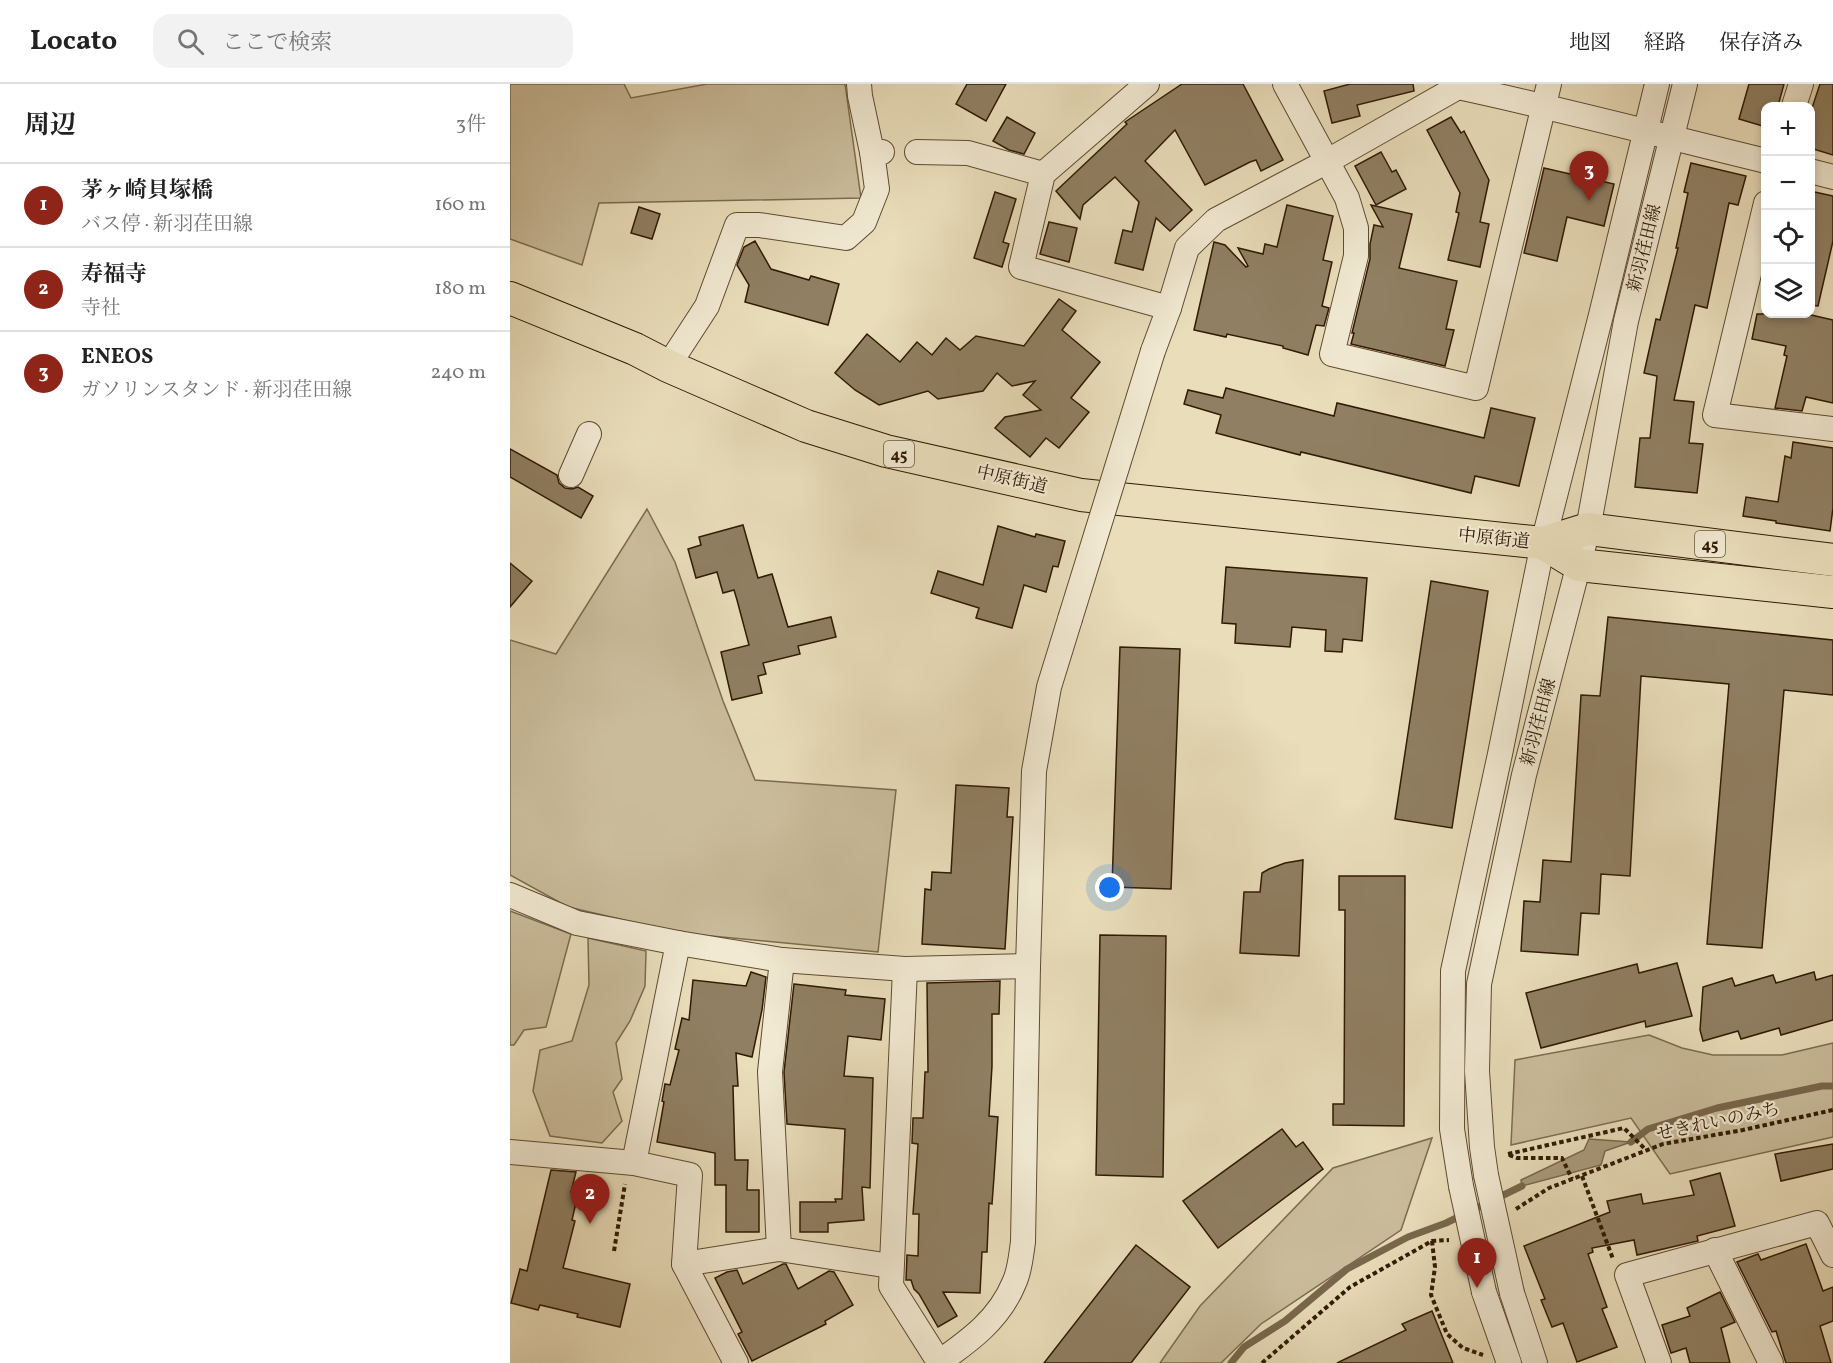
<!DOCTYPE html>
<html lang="ja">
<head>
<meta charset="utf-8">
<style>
  :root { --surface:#fff; --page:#f2f2f2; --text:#222; --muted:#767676; --line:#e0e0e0; --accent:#8f2418 }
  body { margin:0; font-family:Vollkorn,"Noto Serif JP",serif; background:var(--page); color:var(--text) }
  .controls { position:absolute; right:18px; top:18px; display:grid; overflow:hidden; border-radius:12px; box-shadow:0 3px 9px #0003 }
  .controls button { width:54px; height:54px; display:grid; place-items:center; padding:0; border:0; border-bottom:2px solid var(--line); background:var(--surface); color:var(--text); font:30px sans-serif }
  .you { position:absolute; left:600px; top:804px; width:21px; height:21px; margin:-15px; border:4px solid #fff; border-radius:50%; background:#1a73e8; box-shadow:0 0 0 9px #1a73e833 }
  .badge { display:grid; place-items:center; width:39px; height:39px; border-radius:50%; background:var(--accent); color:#fff; font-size:20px; font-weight:700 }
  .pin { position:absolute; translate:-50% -50px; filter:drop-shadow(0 2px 3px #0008) }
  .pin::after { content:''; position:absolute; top:32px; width:21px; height:18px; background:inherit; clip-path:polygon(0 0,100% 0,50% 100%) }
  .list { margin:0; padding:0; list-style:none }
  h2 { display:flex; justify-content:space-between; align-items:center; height:78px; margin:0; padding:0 24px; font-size:26px }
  h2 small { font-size:20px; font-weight:400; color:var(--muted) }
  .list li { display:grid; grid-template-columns:39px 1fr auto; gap:18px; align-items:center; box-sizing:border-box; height:84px; padding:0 24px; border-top:2px solid var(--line) }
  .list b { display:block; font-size:22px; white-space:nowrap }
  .list p { margin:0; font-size:20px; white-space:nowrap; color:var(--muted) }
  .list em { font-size:20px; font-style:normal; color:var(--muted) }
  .icon { flex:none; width:33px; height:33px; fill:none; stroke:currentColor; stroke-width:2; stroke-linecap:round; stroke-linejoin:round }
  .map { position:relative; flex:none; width:1323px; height:1279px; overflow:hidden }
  header { display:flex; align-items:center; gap:36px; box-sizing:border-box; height:84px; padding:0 30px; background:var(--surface); border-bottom:2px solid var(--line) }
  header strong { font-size:28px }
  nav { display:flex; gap:33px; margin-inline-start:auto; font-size:21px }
  .search { width:420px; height:54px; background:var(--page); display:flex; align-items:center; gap:15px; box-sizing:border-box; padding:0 21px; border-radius:18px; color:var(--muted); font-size:22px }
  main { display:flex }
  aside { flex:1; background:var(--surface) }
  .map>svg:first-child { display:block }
  .green { fill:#cabc9b; stroke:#7d6b4f; stroke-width:1.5 }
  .water { fill:#aa9b7c; stroke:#79674c; stroke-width:1.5 }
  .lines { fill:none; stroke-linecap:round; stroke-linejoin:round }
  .stream { stroke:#79674c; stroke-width:7 }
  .building { fill:#907f62; stroke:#301a03; stroke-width:1.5 }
  .minor-casing { stroke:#5e4b31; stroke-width:26 }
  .major-casing { stroke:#301a03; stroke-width:34 }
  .path { stroke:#301a03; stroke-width:4; stroke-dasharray:4.5 3; stroke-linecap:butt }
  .minor { stroke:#f1e9d2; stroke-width:24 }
  .major { stroke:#e9ddba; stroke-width:32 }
  .minor-bridge-casing { stroke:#5e4b31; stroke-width:26; stroke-linecap:butt }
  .minor-bridge { stroke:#f1e9d2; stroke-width:24 }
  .labels { text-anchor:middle; stroke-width:4.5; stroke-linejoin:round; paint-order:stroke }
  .shield { fill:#f1e9d2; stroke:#6a5841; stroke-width:1.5 }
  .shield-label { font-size:16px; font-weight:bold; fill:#301a03 }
  .street-label { font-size:18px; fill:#301a03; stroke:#f1e9d2 }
</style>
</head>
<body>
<header>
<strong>Locato</strong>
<div class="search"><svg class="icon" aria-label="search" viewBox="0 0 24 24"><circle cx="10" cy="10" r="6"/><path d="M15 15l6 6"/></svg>ここで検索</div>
<nav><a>地図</a><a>経路</a><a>保存済み</a></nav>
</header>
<main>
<aside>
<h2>周辺<small>3件</small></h2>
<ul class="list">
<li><span class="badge">1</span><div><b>茅ヶ崎貝塚橋</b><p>バス停 · 新羽荏田線</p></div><em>160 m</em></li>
<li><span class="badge">2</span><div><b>寿福寺</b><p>寺社</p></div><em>180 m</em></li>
<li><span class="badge">3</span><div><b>ENEOS</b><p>ガソリンスタンド · 新羽荏田線</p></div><em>240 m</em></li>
</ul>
</aside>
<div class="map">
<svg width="1323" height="1279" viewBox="0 0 1323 1279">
  <rect width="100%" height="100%" fill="#e9ddba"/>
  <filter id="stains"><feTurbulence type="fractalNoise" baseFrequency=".00333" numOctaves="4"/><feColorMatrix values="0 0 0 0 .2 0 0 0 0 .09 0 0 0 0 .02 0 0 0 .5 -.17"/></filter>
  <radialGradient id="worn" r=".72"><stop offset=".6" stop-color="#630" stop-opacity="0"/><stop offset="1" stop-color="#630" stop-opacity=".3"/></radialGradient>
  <g class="green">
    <path d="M0,0h114l7,14 76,-14h138l16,114 -262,5 -17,62 -72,-26z"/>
    <path d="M137,425l28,53 48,139 32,79 141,10 -18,162 -198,-19 -112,-26 -58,-32v-235l46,14z"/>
    <path d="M0,827l61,23 -25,93 -22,3 -10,15h-4z"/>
    <path d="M78,854l58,13 -1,35 -15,35 -14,22 6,36 -9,13 9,29 -20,22 -52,-7 -17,-45 7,-41 32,-9 17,-56z"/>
    <path d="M1139,951l33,13 31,7h69l51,-12v94l-163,37 -39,-56 -120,27 4,-85z"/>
    <path d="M922,1054l-31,92 -140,94 -40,39h-61l40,-57 133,-138z"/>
  </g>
  <path class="water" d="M1079,1055l42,3 -26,9 -4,14 -79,21 -1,-6 63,-30z"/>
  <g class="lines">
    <g class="stream">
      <path d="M1121,1058l17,-13 69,-21 105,-22h11"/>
      <path d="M721,1279l13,-16 41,-26 62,-52 61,-32 38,-14 76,-37"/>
    </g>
  </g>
  <g class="building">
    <path d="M457,0h39l-20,37 -30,-17z"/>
    <path d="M672,0h61l40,76 -22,11 -5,-11 -6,2 -45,23 -30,-55 -30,31 47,49 -22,21 -14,-13 -13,52 -28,-7 8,-33 9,2 7,-30 -24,-25 -32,28 -3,14 -24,-28 71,-67 -2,-2z"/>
    <path d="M840,0h63l1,7 -57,14 3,11 -28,7 -8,-32z"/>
    <path d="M1239,0h35l-6,22h-12v21l-27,-8z"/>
    <path d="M1310,0h13v71l-23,-7v-34z"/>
    <path d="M497,33l28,16 -11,21 -15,-4 -16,-9z"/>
    <path d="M941,33l10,16 3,-2 25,49 -9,42 9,2 -9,43 -32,-7 11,-47 -3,-1 4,-19 -33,-63z"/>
    <path d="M871,68l11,20 4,-2 10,19 -30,16 -21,-39z"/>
    <path d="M1181,79l55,13 -8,29 -9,-2 -22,105 -12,-3 -21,95 20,2 -5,41 14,1 -6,49 -62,-6 5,-49h10l7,-62 -13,-3 12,-54 4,1 18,-72h-2l12,-55 -4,-1z"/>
    <path d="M1034,84l70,16 -10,42 -37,-9 -10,44 -33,-8z"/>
    <path d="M1300,107l23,5v45l-15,65 -8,-1z"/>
    <path d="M485,108l21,7 -13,43 6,2 -7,23 -28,-9z"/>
    <path d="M777,121l46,11 -10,44 9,2 -10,44 7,2 -5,18 -8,-1 -8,30 -25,-7v-2l-56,-12 -1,3 -32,-7 20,-88 11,3 21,22 2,-1 -10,-18 25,6 2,-10 12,3z"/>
    <path d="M861,121l41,9 -13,54 58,13 -11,48 8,1 -9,36 -94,-22 3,-11h-2l18,-74v-15l4,-19 9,2z"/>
    <path d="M129,123l21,7 -8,25 -21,-6z"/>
    <path d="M539,138l28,6 -8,34 -29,-8z"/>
    <path d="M245,157l16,28 38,11 2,-4 28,8 -11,41 -83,-23 4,-17 -12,-20 7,-18z"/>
    <path d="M549,215l17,12 -14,19 38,32 -29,36 18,14 -30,36 -13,-10 -16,19 -35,-29 10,-11 36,-7 -18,-15 12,-14 -23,5 -15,-13 -14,18 -45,8 -10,-8 -49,14 -24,-15 -20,-17 32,-39 33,28 17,-20 15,13 14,-17 14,12 16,-14 48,10z"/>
    <path d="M1247,230h50l26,6v83l-27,-6 -4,14 -27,-3 12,-52 -3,-1 2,-9 -34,-7z"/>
    <path d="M716,304l108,28 3,-13 147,35 7,-30 44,10 -16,68 -44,-10 -4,17 -170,-41 -1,3 -84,-22 5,-18 -37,-11 4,-14 35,8z"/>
    <path d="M1283,358l40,6v60l-3,23 -54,-8v-2l-33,-5 3,-19 32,5 7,-46 6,2z"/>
    <path d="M0,365l47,26 2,8 6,5 7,1 6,-2 15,9 -12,22 -71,-41z"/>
    <path d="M233,441l15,53 14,-4 16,53 43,-10 5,20 -38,9 2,8 -37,9 3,11 -8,2 4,17 -30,7 -11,-48 28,-7 -12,-45 -3,-10 -11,3 -6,-21 -21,6 -8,-29 13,-4 -2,-8z"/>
    <path d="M488,442l37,11 1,-3 29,7 -7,26 -5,-1 -7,26 -22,-7 -12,43 -36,-10 3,-10 -48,-15 7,-22 45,14z"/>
    <path d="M0,479l22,18 -22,26z"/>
    <path d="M716,483l141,11 -5,63 -19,-2 -1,13 -17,-1 1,-21 -34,-3 -2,20 -55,-4 1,-19 -14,-1z"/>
    <path d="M921,497l57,10 -36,237 -57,-9z"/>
    <path d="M1098,533l225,23v55l-49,-5 -22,258 -55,-4 22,-260 -88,-8 -11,200 -29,-2 -2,40 -18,-1 -3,42 -57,-4 3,-50 16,1 3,-42 28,2 10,-167 19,1z"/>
    <path d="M610,563l60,2 -9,240 -59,-2z"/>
    <path d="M446,701l53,3 -2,29h6l-8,132 -83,-5 3,-55 6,1 1,-18 19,1z"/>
    <path d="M793,776l-4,96 -59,-3 4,-61h16l2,-19 7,-4 16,-6z"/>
    <path d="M829,792h66l-1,250 -71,-1v-21h11l1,-194h-6z"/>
    <path d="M590,851l66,1 -3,241 -67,-2z"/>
    <path d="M1167,879l15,53 -46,11 -1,-6 -104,27 -15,-55 111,-29 2,9z"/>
    <path d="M241,888l15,5 -4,33 -10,47 -16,-4 2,33h-5l2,74h13l-1,30h12v42h-33v-47h-11v-32l-58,-11 7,-40 -2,-1 3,-17 5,1 9,-35 -4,-1 7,-31 7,2 4,-40 53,6z"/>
    <path d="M1304,888l2,8 17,-5v45l-52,15 -2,-7 -38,11 -3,-8 -35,10 -3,-11 3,-43 29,-9 3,8 38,-11 3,8z"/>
    <path d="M490,897l-1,33h-7v52l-3,50 9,1 -4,60 -2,27 -3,-1 -2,49h-5l-2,41 -37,-1 14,24 -19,11 -19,-33 -5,-5 -3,-9h-5l1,-25 11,1 1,-42h-6l5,-70 -6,-1 1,-25h10l2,-46h3l-1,-89z"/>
    <path d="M284,900l52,6 -1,5 40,4 -4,41 -33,-4 -4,40 29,2 -3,110 -8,-1 2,33 -36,3v9h-28v-30h36l-1,-3h7l3,-70 -58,-5 -3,-52z"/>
    <path d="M772,1045l14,18 7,-5 20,27 -105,79 -35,-47z"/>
    <path d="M1323,1060v25l-52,12 -6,-27z"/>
    <path d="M41,1086l25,2 -5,20 7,2 -6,26 3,1 -12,47 67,16 -10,43 -43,-10 1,-3 -38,-9 -2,5 -27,-7 9,-34 7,2z"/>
    <path d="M1210,1089l15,53 -38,10 1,5 -61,14 -3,-15 -42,8 1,4 -5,2 19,53 -5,2 15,38 -40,15 -14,-39 -11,4 -11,-27 4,-1 -21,-53 86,-34 -3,-11 34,-7 2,10 51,-9 -4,-14z"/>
    <path d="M1296,1160l17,47 10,-4v34l-13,5 11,37h-45l-10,-32 -4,1 -35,-70 21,-8 3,6z"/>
    <path d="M626,1161l54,42 -59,76h-87z"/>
    <path d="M273,1180h3l12,25 31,-18 5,1 19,33 -28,16 1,3 -74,37 -14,-27 4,-2 -27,-54 12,-6 10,-2 6,14z"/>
    <path d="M1210,1208l15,30 -14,6 9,35h-40l-4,-15 -15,5 -9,-28 28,-9 -3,-8z"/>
    <path d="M922,1227l21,52h-116l69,-33 -4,-6z"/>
  </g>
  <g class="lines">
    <g class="minor-casing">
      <g id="minor">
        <path d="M349,0l1,12 12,56"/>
        <path d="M637,0l-104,90 -22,93 148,41"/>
        <path d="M775,0l62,114 9,30v28l-24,98 144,34 73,-304"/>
        <path d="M1284,22l7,-22"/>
        <path d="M407,68l51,1 75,21"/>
        <path d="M1300,87l23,6"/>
        <path d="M1256,119l-51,212 118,14"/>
        <path d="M643,267l16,-43 18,-60 29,-28 110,-58 132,-75c103,22 205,49 308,74"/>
        <path d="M158,282l39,-60 30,-81h22l87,13 18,-16 13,-33 -5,-37h10"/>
        <path d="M61,391l18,-41"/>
        <path d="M0,811l67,28 101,20 104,17 123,9 123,-3"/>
        <path d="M395,885l-14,317 48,76"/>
        <path d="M0,1068l124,11 56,12 -6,89 52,99"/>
        <path d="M124,1079l44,-220"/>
        <path d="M976,1091l-4,-28 -5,-76 2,-87 45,-209 64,-246 38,-208 59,-237"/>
        <path d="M951,1102l-9,-57 1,-158 47,-217 43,-211 58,-228 56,-231"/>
        <path d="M269,1165l-9,-177 12,-112"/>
        <path d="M1205,1166l56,113"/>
        <path d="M174,1180l95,-15 112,17"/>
        <path d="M974,1208l25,71"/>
        <path d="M1002,1209l23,70"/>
        <path d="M428,1279c31,-22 61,-43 76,-80 6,-12 7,-28 9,-41l5,-276 6,-195 15,-84 21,-68"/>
        <path d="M1149,1279l-32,-88 190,-52 16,32"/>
      </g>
    </g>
    <g class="major-casing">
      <g id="major">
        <path d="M0,214l125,51 33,17 138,60 80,25 195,44 462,48 45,-14 245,31"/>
        <path d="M1033,459l36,22 254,27"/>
      </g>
    </g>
    <g class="path">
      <path d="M998,1070l116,-26 22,22"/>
      <path d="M999,1071l8,3h45l10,21"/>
      <path d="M1072,1092l31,83"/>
      <path d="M1006,1125l33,-21 114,-44 80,-14 90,-20"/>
      <path d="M922,1157l3,26 -4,28 16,39 16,14 20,7"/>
      <path d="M104,1167l11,-67"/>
      <path d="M752,1279l88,-76 82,-46 17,-1"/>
    </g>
    <use href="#minor" class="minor"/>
    <use href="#major" class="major"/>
    <g class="minor-bridge-casing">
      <g id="minor-bridge">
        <path d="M560,535l83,-268"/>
        <path d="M976,1091l26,118"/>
        <path d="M951,1102l23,106"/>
      </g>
    </g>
    <use href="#minor-bridge" class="minor-bridge"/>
  </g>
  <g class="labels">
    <g class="shield">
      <rect x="374" y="357" width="30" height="26" rx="4.5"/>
      <rect x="1185" y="447" width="30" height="26" rx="4.5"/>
    </g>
    <g class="shield-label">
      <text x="389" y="376">45</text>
      <text x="1200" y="466">45</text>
    </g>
    <g class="street-label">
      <text transform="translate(1134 164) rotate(-76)" y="6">新羽荏田線</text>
      <text transform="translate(502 395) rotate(13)" y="6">中原街道</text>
      <text transform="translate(984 454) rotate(6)" y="6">中原街道</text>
      <text transform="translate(1028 638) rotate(-75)" y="6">新羽荏田線</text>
      <text transform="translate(1208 1037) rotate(-12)" y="6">せきれいのみち</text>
    </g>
  </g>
  <rect width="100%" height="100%" filter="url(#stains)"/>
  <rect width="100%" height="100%" fill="url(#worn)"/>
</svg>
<div class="controls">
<button>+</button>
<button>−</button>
<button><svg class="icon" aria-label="locate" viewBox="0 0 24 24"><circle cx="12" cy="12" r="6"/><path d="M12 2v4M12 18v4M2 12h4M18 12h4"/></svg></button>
<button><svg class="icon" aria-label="layers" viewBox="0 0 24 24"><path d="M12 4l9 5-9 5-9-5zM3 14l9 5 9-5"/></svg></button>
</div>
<div class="you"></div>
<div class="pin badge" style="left:967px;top:1204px">1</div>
<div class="pin badge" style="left:80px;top:1140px">2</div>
<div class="pin badge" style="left:1079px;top:117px">3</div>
</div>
</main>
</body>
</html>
